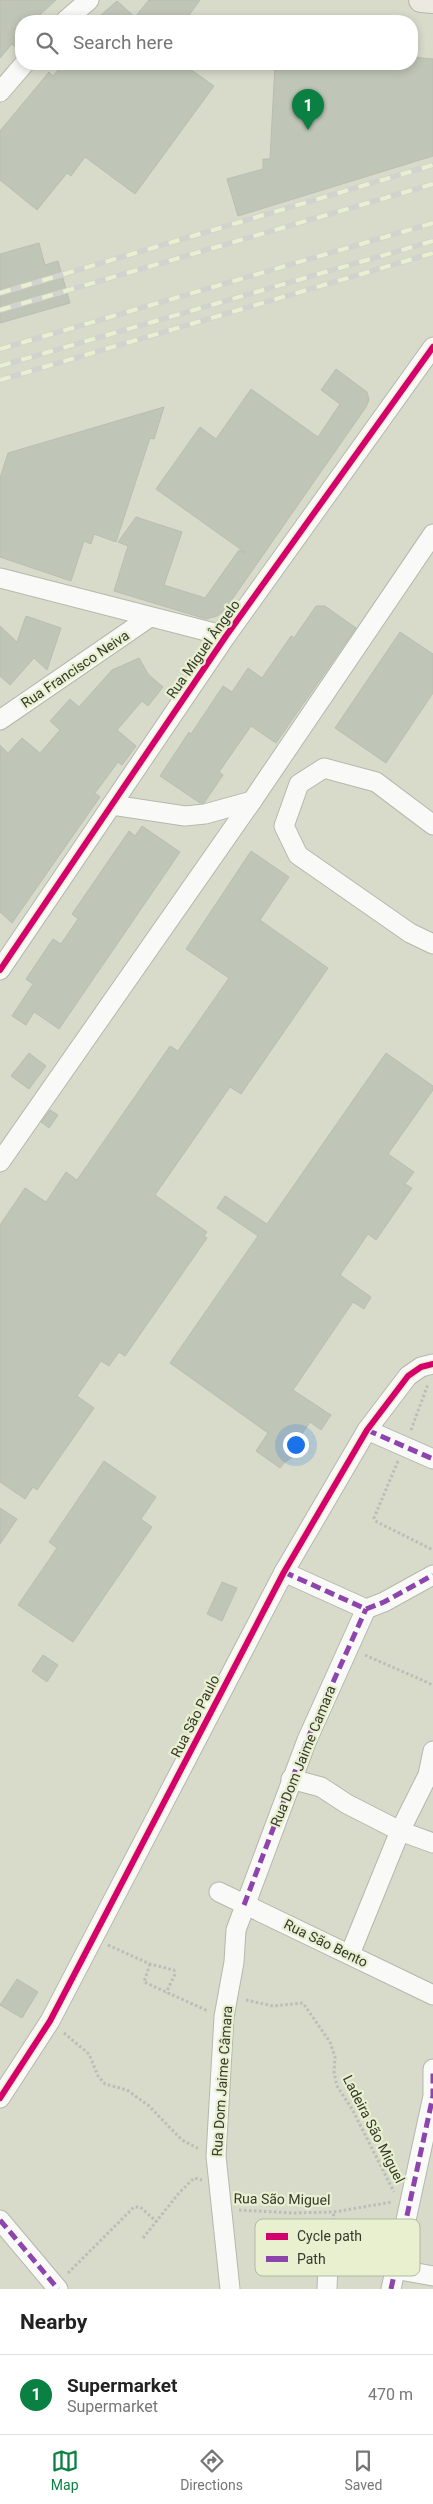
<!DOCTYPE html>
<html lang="en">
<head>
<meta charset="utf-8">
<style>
  :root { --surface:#fff; --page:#f2f2f2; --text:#222; --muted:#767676; --line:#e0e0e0; --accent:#0b8043 }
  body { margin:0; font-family:Roboto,sans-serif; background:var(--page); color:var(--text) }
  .you { position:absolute; left:295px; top:1444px; width:18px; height:18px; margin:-12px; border:4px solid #fff; border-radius:50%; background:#1a73e8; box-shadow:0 0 0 8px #1a73e833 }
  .badge { display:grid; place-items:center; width:32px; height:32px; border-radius:50%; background:var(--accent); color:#fff; font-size:16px; font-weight:700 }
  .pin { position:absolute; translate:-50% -41px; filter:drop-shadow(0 1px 2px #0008) }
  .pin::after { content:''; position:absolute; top:26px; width:18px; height:15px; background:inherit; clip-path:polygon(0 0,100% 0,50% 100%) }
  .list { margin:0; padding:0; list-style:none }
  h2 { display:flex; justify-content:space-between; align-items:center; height:65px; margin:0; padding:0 20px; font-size:21px }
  h2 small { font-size:16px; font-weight:400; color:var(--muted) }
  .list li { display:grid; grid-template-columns:32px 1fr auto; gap:15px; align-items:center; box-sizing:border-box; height:80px; padding:0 20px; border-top:1px solid var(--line) }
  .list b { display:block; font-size:19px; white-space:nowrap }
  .list p { margin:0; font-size:16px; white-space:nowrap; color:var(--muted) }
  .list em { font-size:16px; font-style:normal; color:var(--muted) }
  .icon { flex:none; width:28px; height:28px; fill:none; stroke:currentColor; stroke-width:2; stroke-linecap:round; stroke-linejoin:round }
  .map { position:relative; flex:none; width:433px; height:2289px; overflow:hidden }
  .search { position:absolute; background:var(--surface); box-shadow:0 2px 8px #0003; left:15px; right:15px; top:15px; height:55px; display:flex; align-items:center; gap:12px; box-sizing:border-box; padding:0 18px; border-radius:20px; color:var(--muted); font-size:19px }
  .sheet { height:145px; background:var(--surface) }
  nav { display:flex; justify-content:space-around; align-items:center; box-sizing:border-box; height:70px; border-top:1px solid var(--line); background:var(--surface); font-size:14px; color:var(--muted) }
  nav a { display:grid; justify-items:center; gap:2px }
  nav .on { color:var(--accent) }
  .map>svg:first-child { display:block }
  .building { fill:#bfc5b7; stroke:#b9beb1 }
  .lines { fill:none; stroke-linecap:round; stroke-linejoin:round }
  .minor-casing { stroke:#b5b8ab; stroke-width:21 }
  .major-casing { stroke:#b6b8af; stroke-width:26 }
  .path { stroke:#bcbdb7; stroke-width:3; stroke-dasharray:2.5 2.5; stroke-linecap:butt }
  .minor { stroke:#f9faf7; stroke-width:19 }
  .major { stroke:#ebe9e0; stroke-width:24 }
  .rail-casing { stroke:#d2d3ce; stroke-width:5.5 }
  .rail { stroke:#e9f0d0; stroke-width:4; stroke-dasharray:11; stroke-linecap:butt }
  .quiet { stroke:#8e44ad; stroke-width:5; stroke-dasharray:10 5; stroke-linecap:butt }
  .cycleway-casing { stroke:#e9f0d0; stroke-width:9 }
  .cycleway { stroke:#d6006c; stroke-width:6 }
  .labels { text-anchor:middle; stroke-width:4.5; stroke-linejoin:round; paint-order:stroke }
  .street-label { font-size:14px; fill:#36382c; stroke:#e9f0d0 }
  .key { fill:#e9f0d0; stroke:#b3b99f; stroke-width:1 }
  .key-label { font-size:14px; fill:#36382c }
</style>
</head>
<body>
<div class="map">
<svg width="433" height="2289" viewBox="0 0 433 2289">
  <rect width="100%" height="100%" fill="#d8dbca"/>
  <g class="building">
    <path d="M0,0h56l-23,21h-12v31l-9,-8 -12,14z"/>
    <path d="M149,0h51l-15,21h-91l23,-20 18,16z"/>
    <path d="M412,57l21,2v97l-195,60 -11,-37 36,-10v-10h7l5,-95h137z"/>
    <path d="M63,64h120l31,22 -79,108 -50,-37 -14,19 -4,-3 -30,37 -37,-30v-49l49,-59 4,4z"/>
    <path d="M39,243l6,22 13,-4 12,42 -70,20v-69z"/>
    <path d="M336,369l31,23 2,8 -3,7 -142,204 -7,5 -11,3 -92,-28 14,-45 -10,-4 18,-25 46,15 -18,53 41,13 34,-48 7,3 -90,-64 44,-62 16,12 35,-50 67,48 22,-33 -19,-14z"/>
    <path d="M164,407l-10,32 -4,-1 -34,104 -22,-8 -3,10 -7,-3 -13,40 -71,-24v-79l8,-25z"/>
    <path d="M316,606h9l31,22 -80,115 -25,-17 -32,46 4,3 -19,28h-4l-40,-27 29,-44 2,2 32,-48 9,6 16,-24 14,10 29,-42 3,2z"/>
    <path d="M26,616l35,12 -14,42 -13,-12 -24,27 -10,-9v-50l17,16z"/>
    <path d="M400,632l33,22v39l-47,70 -51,-35z"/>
    <path d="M139,658l9,16 15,13 -15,19 -6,-5 -25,29 19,16 -14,19 -4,-3 -23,31 5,4 -88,126 -12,-11v-167l8,8 14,-15 18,15 20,-23 -10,-9 20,-22 9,8 33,-37z"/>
    <path d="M142,826l38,26 -121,177 -25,-17 -8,13 -14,-9 21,-32 -7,-5 27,-40 8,5 17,-25 -6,-5 57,-83 6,5z"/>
    <path d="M251,851l38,26 -29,43 68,48 -87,126 -11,-7 -75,108 52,37 -3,4 3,2 -82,118 -6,-4 -10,14 -8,-5 -24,35 17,12 -57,82 -4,-3 -8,12 -25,-17v-257l25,-37 21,14 20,-30 11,8 93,-134 8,5 51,-73 -43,-29z"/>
    <path d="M29,1053l17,13 -17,23 -18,-13z"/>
    <path d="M386,1053l47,33v4l-45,64 26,18 -9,12 7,4 -36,52 -8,-6 -28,41 31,22 -7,12 -11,-7 -60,88 38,25 -10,15 -11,-8 -10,15 -1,16 -14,9 -5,6 -24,-17 12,-18 -98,-70 88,-127 -41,-28 8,-12 42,28z"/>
    <path d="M50,1110l8,5 -9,13 -8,-6z"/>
    <path d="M104,1461l52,36 -15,22 11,8 -79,115 -55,-37 39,-57 -8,-6z"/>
    <path d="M0,1508l17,11 -17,25z"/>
    <path d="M222,1582l15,6 -15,33 -15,-7z"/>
    <path d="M43,1655l15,10 -11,17 -15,-11z"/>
    <path d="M17,1979l21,13 -16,26 -22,-13z"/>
  </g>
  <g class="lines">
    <g class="minor-casing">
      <g id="minor">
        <path d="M65,21l24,-21"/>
        <path d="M0,92l24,-28"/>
        <path d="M0,578l226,58"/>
        <path d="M0,720l150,-103"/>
        <path d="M112,805l73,11 20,-2 47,-13 181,-267"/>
        <path d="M433,825l-57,-43 -52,-14 -25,16 -15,42 14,29 112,78 23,11"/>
        <path d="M0,970l226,-334 207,-289"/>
        <path d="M0,1162l252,-361"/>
        <path d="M367,1430l66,29"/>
        <path d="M284,1572l82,37 18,-7 49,-27"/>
        <path d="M291,1779l30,8 26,17 53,27 33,12"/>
        <path d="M219,1892l214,103"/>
        <path d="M350,1954l50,-123 28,-56 5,-24"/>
        <path d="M0,2098l50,-77 234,-449 83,-142 41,-54 13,-9 12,-3"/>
        <path d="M0,2220l58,69"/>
        <path d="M394,2269l39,7"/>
        <path d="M230,2289l-14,-133 8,-139 10,-55 2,-32 71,-190 59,-131"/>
        <path d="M327,2289l2,-46"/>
        <path d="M391,2289l42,-193v-27"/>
      </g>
    </g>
    <g class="major-casing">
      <path id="major" d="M421,0l12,1"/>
    </g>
    <g class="path">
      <path d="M411,1430l17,-46"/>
      <path d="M398,1461l-24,57 3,4 56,28"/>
      <path d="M365,1655l68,30"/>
      <path d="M108,1945l42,19 24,6 1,4 -9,19"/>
      <path d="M150,1964l-6,18 64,29"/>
      <path d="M246,2000l27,6 30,-3 27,39 5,15 -1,15 3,14 15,23 42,83"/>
      <path d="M64,2033l25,21 9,22 7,8 22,6 22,16 33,34 17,9"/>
      <path d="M239,2210l54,3 41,-1 58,-10"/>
      <path d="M332,2226l2,-14"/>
      <path d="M143,2238l36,-45 15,-15 8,2"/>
      <path d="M68,2273l66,-66h6l17,15"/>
    </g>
    <use href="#minor" class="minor"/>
    <use href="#major" class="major"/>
    <g class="rail-casing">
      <g id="rail">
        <path d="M0,293l433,-128"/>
        <path d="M0,310l433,-126"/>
        <path d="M0,349l433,-126"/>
        <path d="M0,366l433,-125"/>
        <path d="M0,380l433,-127"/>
      </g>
    </g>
    <use href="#rail" class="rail"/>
    <g class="quiet">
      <path d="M367,1430l66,29"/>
      <path d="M284,1572l82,37 18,-7 49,-27"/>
      <path d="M244,1905l63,-165 59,-131"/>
      <path d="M0,2220l58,69"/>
      <path d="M391,2289l42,-193v-27"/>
    </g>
    <g class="cycleway-casing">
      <g id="cycleway">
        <path d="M0,970l226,-334 207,-289"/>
        <path d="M0,2098l50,-77 234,-449 83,-142 41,-54 13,-9 12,-3"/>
      </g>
    </g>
    <use href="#cycleway" class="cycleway"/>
  </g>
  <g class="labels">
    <g class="street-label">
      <text transform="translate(203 649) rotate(-55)" y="5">Rua Miguel Ângelo</text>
      <text transform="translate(75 669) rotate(-34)" y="5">Rua Francisco Neiva</text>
      <text transform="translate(195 1716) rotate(-63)" y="5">Rua São Paulo</text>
      <text transform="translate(303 1756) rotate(-68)" y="5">Rua Dom Jaime Camara</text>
      <text transform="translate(326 1943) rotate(26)" y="5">Rua São Bento</text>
      <text transform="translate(222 2081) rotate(-86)" y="5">Rua Dom Jaime Câmara</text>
      <text transform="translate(374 2129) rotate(63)" y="5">Ladeira São Miguel</text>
      <text transform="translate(282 2199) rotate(1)" y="5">Rua São Miguel</text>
    </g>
  </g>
  <rect x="255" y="2219" width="165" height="57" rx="8" class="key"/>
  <rect x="266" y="2233" width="22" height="7" fill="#d6006c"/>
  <rect x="266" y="2256" width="22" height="6" fill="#8e44ad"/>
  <g class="key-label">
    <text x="297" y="2241">Cycle path</text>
    <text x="297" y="2264">Path</text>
  </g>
</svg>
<div class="you"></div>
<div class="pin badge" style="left:308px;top:130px">1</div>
<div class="search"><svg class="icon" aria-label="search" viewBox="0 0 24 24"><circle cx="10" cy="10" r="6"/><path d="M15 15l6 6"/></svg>Search here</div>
</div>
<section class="sheet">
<h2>Nearby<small></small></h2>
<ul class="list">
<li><span class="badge">1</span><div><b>Supermarket</b><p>Supermarket</p></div><em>470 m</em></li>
</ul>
</section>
<nav>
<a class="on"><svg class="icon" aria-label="map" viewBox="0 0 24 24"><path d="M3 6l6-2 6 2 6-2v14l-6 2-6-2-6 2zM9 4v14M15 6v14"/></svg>Map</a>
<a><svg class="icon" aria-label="directions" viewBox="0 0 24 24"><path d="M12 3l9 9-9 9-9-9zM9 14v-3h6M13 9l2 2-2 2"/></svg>Directions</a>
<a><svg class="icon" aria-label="saved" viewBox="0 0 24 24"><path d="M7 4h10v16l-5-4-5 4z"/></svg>Saved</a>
</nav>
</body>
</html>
